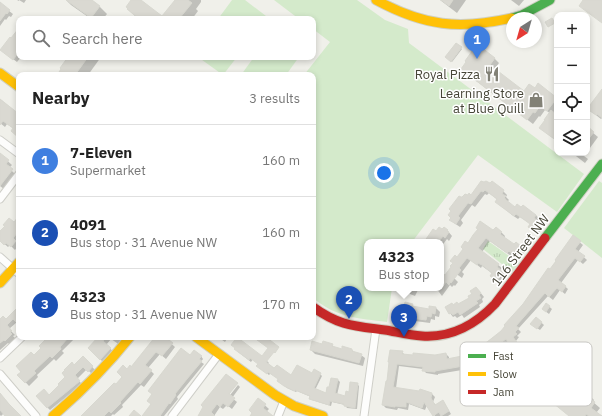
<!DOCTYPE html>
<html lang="en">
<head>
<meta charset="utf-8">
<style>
  :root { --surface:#fff; --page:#f6f6f6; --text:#222; --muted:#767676; --line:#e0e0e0; --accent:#d93025 }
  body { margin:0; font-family:"IBM Plex Sans",sans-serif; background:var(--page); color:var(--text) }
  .controls { position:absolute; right:12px; top:12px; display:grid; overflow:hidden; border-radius:8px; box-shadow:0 2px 6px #0003 }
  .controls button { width:36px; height:36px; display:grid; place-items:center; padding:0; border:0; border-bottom:1px solid var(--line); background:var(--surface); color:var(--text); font:20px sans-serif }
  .compass { position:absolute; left:506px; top:12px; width:36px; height:36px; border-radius:50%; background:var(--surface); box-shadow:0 2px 6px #0003; rotate:217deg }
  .you { position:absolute; left:384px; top:173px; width:14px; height:14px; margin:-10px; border:3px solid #fff; border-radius:50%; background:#1a73e8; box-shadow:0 0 0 6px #1a73e833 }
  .badge { display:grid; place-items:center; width:26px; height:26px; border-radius:50%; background:var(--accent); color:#fff; font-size:13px; font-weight:700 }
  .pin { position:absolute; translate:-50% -33px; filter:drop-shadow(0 1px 2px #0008) }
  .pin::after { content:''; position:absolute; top:21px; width:14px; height:12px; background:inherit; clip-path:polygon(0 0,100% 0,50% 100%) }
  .popup { position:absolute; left:364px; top:239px; width:80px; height:52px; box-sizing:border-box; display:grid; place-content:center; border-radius:8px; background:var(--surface); filter:drop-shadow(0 1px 3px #0005); font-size:13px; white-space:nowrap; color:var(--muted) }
  .popup b { font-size:15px; color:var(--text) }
  .popup::after { content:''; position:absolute; left:50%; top:100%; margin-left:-8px; border:8px solid transparent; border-top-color:var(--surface) }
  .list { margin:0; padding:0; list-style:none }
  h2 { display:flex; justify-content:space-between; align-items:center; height:52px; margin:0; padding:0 16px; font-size:17px }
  h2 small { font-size:13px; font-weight:400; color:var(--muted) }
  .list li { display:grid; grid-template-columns:26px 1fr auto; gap:12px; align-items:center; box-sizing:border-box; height:72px; padding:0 16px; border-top:1px solid var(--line) }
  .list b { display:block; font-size:15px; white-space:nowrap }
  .list p { margin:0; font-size:13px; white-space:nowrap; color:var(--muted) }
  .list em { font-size:13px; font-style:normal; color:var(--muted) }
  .icon { flex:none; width:22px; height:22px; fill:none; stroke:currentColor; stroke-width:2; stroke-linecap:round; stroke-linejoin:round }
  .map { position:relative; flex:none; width:602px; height:416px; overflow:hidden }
  .search { position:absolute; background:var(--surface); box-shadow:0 2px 6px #0003; left:16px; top:16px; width:300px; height:44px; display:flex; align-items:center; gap:10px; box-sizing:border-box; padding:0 14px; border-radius:8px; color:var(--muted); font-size:15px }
  .panel { position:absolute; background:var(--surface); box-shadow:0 2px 6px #0003; left:16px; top:72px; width:300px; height:268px; border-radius:8px }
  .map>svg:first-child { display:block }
  .grass { fill:url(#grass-tufts) }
  .park { fill:#d4eacb }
  .shadow { fill:#0003 }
  .building { fill:#dad9d2; stroke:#d8d8d0 }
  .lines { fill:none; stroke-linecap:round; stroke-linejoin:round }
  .street-casing { stroke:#cecec8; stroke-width:9 }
  .fast-casing { stroke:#cfd0c3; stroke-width:11 }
  .slow-casing { stroke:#cfd0c3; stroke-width:11 }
  .jam-casing { stroke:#cfd0c3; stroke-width:11 }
  .street { stroke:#fdfdfc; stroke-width:7 }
  .fast { stroke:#4caf50; stroke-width:9 }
  .slow { stroke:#ffc107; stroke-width:9 }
  .jam { stroke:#c62828; stroke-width:9 }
  .labels { text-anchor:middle; stroke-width:3; stroke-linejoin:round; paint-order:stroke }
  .poi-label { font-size:13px; fill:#464537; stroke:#fff; text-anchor:end }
  .street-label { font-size:13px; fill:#464537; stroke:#fff }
  .key { fill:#fff; stroke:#c8c7c3; stroke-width:1 }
  .key-label { font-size:11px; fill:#464537 }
</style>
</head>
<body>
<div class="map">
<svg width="602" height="416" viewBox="0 0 602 416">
  <defs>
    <pattern id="grass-tufts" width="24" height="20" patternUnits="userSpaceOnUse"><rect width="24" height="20" fill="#d4eacb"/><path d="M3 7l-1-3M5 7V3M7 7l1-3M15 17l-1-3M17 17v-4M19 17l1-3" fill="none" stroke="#b7caaf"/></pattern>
  </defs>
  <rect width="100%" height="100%" fill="#f0f0ea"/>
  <path class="grass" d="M488,241l31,22 -7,9 -29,-23z"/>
  <g class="park">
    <path d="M232,0h13l21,16 -2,3h-46z"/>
    <path d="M274,0h83l28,20 23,9 1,14 175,131 -27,38 -79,-57 -66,87h-45v46h25l-5,34c-29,-4 -50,-4 -74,-24v-88l2,-2 -2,-17v-116h-9l26,-33 -17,-13v-10h-14z"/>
    <path d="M198,57h39l-14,18z"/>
    <path d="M254,57h45l-13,18h-45z"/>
    <path d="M599,181l3,2v75l-38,-30z"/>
  </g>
  <g class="shadow">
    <path d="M17,0h9l-2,3 -5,-3v1z"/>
    <path d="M66,0h25l8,6 8,8 -4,5h-12l-20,-14z"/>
    <path d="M132,0h8l22,17 14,-17h25v2l-5,7 2,2 -6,8h-54l-10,-10z"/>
    <path d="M440,0h26l-9,13z"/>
    <path d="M511,0h13l-5,6z"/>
    <path d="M0,4l13,10 -2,3 -2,-1 -3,4 -1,-1 -5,7z"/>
    <path d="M19,34v23h2l-4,5 -12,-9 7,-14z"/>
    <path d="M456,44l6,5 -10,13 -5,-5z"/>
    <path d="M69,57h32l-13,18h-30z"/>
    <path d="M494,58l5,5 -5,7 30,22 11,-3 22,10v10l-4,5 4,2v25l-11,-8 4,-20 -5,-3 -5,7 -1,-1 -6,8 -66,-50 -5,-5z"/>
    <path d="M602,94v24l-1,1 -13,-10z"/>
    <path d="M0,99l19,16v22l-5,-8 -7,-5 -2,3 -5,-4z"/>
    <path d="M587,128l11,9 -11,15z"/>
    <path d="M572,153h14l-2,3 4,3 -3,4z"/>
    <path d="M1,155l11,10 -3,3 6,6 -11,15 -4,-3v-29z"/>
    <path d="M481,182l22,9 4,4 -1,2 3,3 -2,2 8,7 21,6 3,4 -1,2 3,4 -1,3 1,2 -3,4 -9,-7 2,-3 -11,-7 -2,2 -6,-4 -12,-10 -2,-5 -9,-7 -2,2 -2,-1 -10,13 -3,-2 -11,15 2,3 -3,4 -6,-4 -3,-3 21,-24z"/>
    <path d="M19,217v21l-3,4 3,3 -4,5 -5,-5 -2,2 -8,-7v-7l14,-9z"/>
    <path d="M447,230l5,6 -3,5 -2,-2 -6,8v-5h-16l11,-9z"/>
    <path d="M493,232h8l4,4 -1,2 10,8 7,1 4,4 -3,5 -2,-1 -3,2 -4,-3 -2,2 -21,-15 -8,11 20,16 -2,2 4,4 -2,3 2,2 -4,4 -5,-4 -2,-5 -11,-8 -1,2 -10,-8 -9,12 2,2 -2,4 -7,-5 2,-15 11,-14z"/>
    <path d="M573,237l10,8 -5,7 9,8 -4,4 -5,-4 -17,23 7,6 -3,5 -5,-4 -7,10 -5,-4 -30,33 3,3 -4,4 2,1 -3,4 4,6 -4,3 -7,-8 -18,12 2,4 -14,7 -17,5 -24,4v1l-12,-2 -3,-4 -24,-3 -3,22 36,6 3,3 -2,5 3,3 6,-4 3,3 6,10 -3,2h-13l-8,-11 -2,5 -16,-6 -1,6 -10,-2 -1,2 -11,-2 -3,-3 3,-23 16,-30 3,3 30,1 11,-2 3,3v3l14,-3 6,-6 18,-9 15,-11 22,-26 26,-35z"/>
    <path d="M447,275l8,4 3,3 -3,4 -1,-1 -2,2 -2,-2 -8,11 -6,-8h5v-11z"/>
    <path d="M407,288h9l2,2 -3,6 -5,-2 -4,-4z"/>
    <path d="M480,292l4,5 -2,2 1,3 -4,3 1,2 -16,11 -2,-3 -5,3 -2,-2 -2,1 -3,-4 3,-7 5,-1z"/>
    <path d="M412,304l3,4 15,2 6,-2 4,4 -1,5 -4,-1v4l-4,-1 -1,4 -15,-2 -9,-8v-1l-2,-2z"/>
    <path d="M546,304l6,5 -3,5 -4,-3z"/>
    <path d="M19,307v17l-2,-2 -8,7 6,6 -2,1 2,2 -6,6 -1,-1 -8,7v-29l6,-1z"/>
    <path d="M536,318l8,7 -4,5 -6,-4z"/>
    <path d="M48,337h28l-14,14 2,2 -8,8 -2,-2 -17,16 1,2 -9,9 -10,-11 15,-19 8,-8z"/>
    <path d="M100,337h26l-6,8 -9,-6 -5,6 8,7 -10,11 -15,-15z"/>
    <path d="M154,337h16l-3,3 8,7 -9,12 -6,-5 -12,14 6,6 -10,13 -3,-2 -19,20 1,2 -9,8 -1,-1 -2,2h-29l34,-30 11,-16 4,-2 24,-30z"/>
    <path d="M218,337h10l-3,5z"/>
    <path d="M297,337h10l-1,3z"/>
    <path d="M323,345h9l3,3 7,2h10l3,3 6,2 4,3 -2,8 -48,-12 -4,-4z"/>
    <path d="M237,351l30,10 2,2 -1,1 7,5 17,8 28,-3 2,2 -7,14 11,4 12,-14 2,2 -3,13 9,2 11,-13 2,2 -2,23 -10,-1 -2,-3 -13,-3 -1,4 -19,-6 -2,-2 1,-1 -14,-6 -1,1 -9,-4 -7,-6 -1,-3 -8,-6 -2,2 -9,-7 -1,-4 -6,-5 -2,3z"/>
    <path d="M514,353l5,6 -6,4 -6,-8z"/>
    <path d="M201,356l2,3 -2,3 3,2 -27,33 1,2 -14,17h-21l47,-59z"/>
    <path d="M83,357l12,13 -3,4 -5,-5 -10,10 5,5 -32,26 -3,-3 2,-11 11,-11 14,-19z"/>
    <path d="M569,383l15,12 2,-3 8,8 -1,2 7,6 -4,5 4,3h-30z"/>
    <path d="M238,385l2,2 -8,11 5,4 -5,7 -5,-4 -4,4 -3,-2 -6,9h-14l25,-18 2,1z"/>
    <path d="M0,394l20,22h-13l-3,-3 -3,3 -1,-1z"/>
    <path d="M258,399l11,10 -3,3 5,4h-20z"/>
  </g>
  <g class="building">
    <path d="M66,0h26l8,6 -9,12z"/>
    <path d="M131,0h10l21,16 13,-16h13l4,3 -13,16h-40l-12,-10 1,-1 -2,-1z"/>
    <path d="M441,0h12l-4,6z"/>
    <path d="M583,0h19v23l-23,-17z"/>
    <path d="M0,2l10,8 -3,4 -1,-1 -6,8z"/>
    <path d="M552,18l3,5 -7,4 -3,-5z"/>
    <path d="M19,28v24l-6,8 -13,-10 10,-13 1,1z"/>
    <path d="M456,43l6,4 -11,15 -6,-5z"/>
    <path d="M477,44l18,14 -5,7 34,26 5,-7 6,4 3,-5 19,15 -10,13 -7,-5 -5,7 -2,-1 -6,8 -66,-51 5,-7 -1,-1z"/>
    <path d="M68,57h20l-13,18h-18l4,-6 -1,-1z"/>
    <path d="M602,89v29l-5,-4 -1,1 -9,-6z"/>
    <path d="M0,99l19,15v24l-8,-7 2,-3 -10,-7 -3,4z"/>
    <path d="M551,110l6,5v26l-18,-13 6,-8h-1z"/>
    <path d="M587,126l7,6 -7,9z"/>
    <path d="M0,153l9,7 -3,4 7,5 -13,17z"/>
    <path d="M481,181l3,1 2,-1 4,2 2,-2 12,9 -2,4 4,2 -2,2h1v1l10,8 2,-3 4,3 2,-2 13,10 -2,3 4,3 -2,3 3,1 -4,5 -1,1 -6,-4 2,-3 -4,-3 -10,-7 -2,2 -19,-14 2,-3 -12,-9 -2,2 -2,-1 -10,13 -3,-1 -10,13 2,2 -4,6 -7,-4 2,-2 -3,-3 3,-4 -2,-2 10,-13 2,1h1l3,-3 3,1 1,-2 2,2z"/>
    <path d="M19,216v15l-6,7 3,3 -5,6 -5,-4 -2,2 -4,-4v-10l5,-5 -2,-1 6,-7 5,4z"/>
    <path d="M480,221l13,9 3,-3 6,5 -2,2 4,3 10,7 2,-2 6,5 -1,2 -3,4 -3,-1 -2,2 -4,-3 -2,2 -21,-15 -8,10 21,16 -2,3 4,3 -2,3 3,2 -4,4v-1l-2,2 -6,-4 2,-3 -10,-8 -4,-2 -1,2 -10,-7 -8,10 2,2 -10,13 -1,-1 -1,3 -3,-3 -5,7v-17l4,3 6,-8 -1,-1 3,-3 -3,-2 5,-6 2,2 6,-8 -2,-2 4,-6 3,2 5,-8 5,-6 -2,-1z"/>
    <path d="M439,227l3,2 2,-2 4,3 -1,1 2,1 -4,6 -2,-2 -3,4 -2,-2 -3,4h-11l9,-13 3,2z"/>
    <path d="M573,235l8,6 -6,8 10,7 -5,6 -5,-4 -17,22 8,6 -4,6 -5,-4 -8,9 -4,-4 -29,33 3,2 -4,4 2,2 -4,3 5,7 -6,4 -6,-9 -17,12 2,4 -16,7 -17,5 -23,4v1l-13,-1 1,-4 -26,-3 -4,23 26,4 1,-2 12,4 -1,5 4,7 8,-5 6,11 -8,5 -2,-4 -6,4 -9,-14 -2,6 -16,-6v5l-11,-1v1l-13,-2 4,-24h1l2,-19h-1l2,-12 13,1 -1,3 11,1v-2l22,2 11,-2 1,6 15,-3 -2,-6 7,-2 1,2 19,-8 14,-11 4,-5 -1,-1 19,-21 25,-36 2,1 6,-8 -1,-1z"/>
    <path d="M476,287l5,6 -2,2 2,3 -5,3 2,2 -18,12 -2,-3 -5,3 -2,-2 -2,1 -4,-7 7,-4 1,2 4,-3 1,2 11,-6 -1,-2 4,-2 -2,-3z"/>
    <path d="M405,302l8,2 -1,2 17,3v-3l7,1 -1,7 -3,-1 -1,4 -4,-1 -1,4 -15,-2v-4h-6l1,-4h-3z"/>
    <path d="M546,303l4,3 -4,6 -4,-3z"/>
    <path d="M19,306v19l-6,-6 -6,6 5,6 -2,1 2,2 -7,7 -1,-1 -4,3v-24l3,-3 3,3z"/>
    <path d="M536,317l6,5 -5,7 -7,-5z"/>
    <path d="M48,337h21l-9,10 1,2 -9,9 -2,-2 -16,15 2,2 -11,10 -8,-8 4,-3 -5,-6 15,-14 3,3 7,-7 -2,-2z"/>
    <path d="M98,337h8l-3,4 8,7 -11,12 -12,-12z"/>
    <path d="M155,337h10l8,6 -11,13 -6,-4 -11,13 7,5 -12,14 -2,-2 -18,20 1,1 -10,10 -2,-2 -5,5h-23l33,-33 2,1 6,-7 -5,-5 6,-7 4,4 3,-4 1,2z"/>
    <path d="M237,337l25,19 6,-8 -15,-11h13l13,10 -4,6 -1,-1 -8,10 8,6 3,-3 14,10 6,-10 15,8 2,-4 7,4 -7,15 12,5 1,-6h2l2,-9 7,1 -3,14 10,3 1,-5 3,1 1,-10 8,1 -3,25 -11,-2v-2l-14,-3 -1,4 -13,-4 -7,-2 1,-3 -15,-6 -1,1 -10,-5 -7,-5 1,-2 -10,-7 -1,2 -11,-8 2,-2 -8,-6 -1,2 -15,-11 1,-1 -4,-3z"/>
    <path d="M312,341l10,3 1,-3 10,3 -1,2 10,3v-3l10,3v2l10,3 -3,9 -49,-13z"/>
    <path d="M181,348l9,7 4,-5 8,6 -3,3 3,2 -15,18 -12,15 1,1 -6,9 -1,-1 -9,13h-18l9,-12 -4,-3 5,-7 -4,-3z"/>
    <path d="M512,349l5,7 -7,5 -5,-6z"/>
    <path d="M83,356l10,10 -5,6 -5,-5 -8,8 5,6 -33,27 -11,-12 8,-7 5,6 10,-10 -1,-1 7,-7 -3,-4 3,-3h-1l8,-8 2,3z"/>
    <path d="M226,374l12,9 -9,11 6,4 -7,9 -5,-4 -3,4 -3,-3 -6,8 4,4h-17l5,-9 -2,-2z"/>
    <path d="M569,381l5,4 -1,1 11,8 2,-3 4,3 -2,3 7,5 -4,6 11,8h-13l-3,-2 -1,2h-16l-16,-13z"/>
    <path d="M0,393l9,11 12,12h-16l-5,-6z"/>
    <path d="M258,398l8,6 -3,4 10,8h-23l2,-3 -3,-3z"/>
    <path d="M134,410l7,6h-12z"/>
  </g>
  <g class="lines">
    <g class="street-casing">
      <g id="street">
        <path d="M0,140l19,14"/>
        <path d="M0,199l19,-25"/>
        <path d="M0,257l19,17"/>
        <path d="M0,358l22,-21"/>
        <path d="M0,374l36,42"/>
        <path d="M172,416l47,-62"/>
        <path d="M278,416l6,-15"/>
        <path d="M364,416l12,-87"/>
      </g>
    </g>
    <g class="fast-casing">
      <g id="fast">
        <path d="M512,18l10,-3 28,-15"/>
        <path d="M545,238l57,-74"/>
      </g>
    </g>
    <g class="slow-casing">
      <g id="slow">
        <path d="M376,0c48,26 83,30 136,18"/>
        <path d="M0,73l19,14"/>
        <path d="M0,283l19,-21"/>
        <path d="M196,337l79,58 19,11 29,10"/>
        <path d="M53,416c28,-24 54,-50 77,-79"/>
      </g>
    </g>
    <g class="jam-casing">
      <path id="jam" d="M313,307c26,19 42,19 72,23 12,2 24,5 37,6 29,2 53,-11 73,-32l50,-66"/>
    </g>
    <use href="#street" class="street"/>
    <use href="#fast" class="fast"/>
    <use href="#slow" class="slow"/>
    <use href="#jam" class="jam"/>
  </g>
  <defs>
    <g id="restaurant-bare" transform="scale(1.2)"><path d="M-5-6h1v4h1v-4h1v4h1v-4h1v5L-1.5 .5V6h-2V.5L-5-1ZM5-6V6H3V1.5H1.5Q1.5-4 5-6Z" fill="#828176" stroke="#fff" stroke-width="2.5" paint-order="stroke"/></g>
    <g id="shop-bare" transform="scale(1.2)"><path d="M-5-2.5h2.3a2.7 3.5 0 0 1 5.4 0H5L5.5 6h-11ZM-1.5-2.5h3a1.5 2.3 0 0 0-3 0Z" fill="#828176" stroke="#fff" stroke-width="2.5" paint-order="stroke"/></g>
  </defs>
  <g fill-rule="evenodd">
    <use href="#restaurant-bare" x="492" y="74"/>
    <use href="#shop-bare" x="536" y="100"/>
  </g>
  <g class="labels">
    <g class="poi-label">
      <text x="480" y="79">Royal Pizza</text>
      <text x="524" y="98">Learning Store<tspan x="524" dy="15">at Blue Quill</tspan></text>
    </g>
    <g class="street-label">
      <text transform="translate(520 250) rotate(-53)" y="5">116 Street NW</text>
    </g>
  </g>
  <rect x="460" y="342" width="132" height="64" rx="6" class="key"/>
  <rect x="468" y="354" width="18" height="4" fill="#4caf50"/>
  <rect x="468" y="372" width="18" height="4" fill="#ffc107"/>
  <rect x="468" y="390" width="18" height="4" fill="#c62828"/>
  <g class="key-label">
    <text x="493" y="360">Fast</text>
    <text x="493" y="378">Slow</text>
    <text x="493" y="396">Jam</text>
  </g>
</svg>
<div class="controls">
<button>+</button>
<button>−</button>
<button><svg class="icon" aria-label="locate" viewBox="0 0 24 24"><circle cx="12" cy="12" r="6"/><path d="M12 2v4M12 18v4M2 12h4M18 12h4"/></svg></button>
<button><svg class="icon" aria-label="layers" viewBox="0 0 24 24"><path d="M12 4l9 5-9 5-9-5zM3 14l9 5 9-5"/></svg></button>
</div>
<svg class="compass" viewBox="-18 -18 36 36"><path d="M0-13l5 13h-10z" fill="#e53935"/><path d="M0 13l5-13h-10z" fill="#767676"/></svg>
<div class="you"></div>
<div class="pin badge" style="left:477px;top:59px;background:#3f7fe0">1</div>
<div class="pin badge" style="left:349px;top:319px;background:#1a4fb4">2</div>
<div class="pin badge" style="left:404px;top:337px;background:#1a4fb4">3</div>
<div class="popup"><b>4323</b>Bus stop</div>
<div class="search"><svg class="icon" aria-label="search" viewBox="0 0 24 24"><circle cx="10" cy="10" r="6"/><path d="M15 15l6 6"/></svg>Search here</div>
<section class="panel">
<h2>Nearby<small>3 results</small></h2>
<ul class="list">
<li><span class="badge" style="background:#3f7fe0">1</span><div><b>7-Eleven</b><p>Supermarket</p></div><em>160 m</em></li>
<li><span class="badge" style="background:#1a4fb4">2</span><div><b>4091</b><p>Bus stop · 31 Avenue NW</p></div><em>160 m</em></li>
<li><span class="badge" style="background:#1a4fb4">3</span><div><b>4323</b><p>Bus stop · 31 Avenue NW</p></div><em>170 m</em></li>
</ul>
</section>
</div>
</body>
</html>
